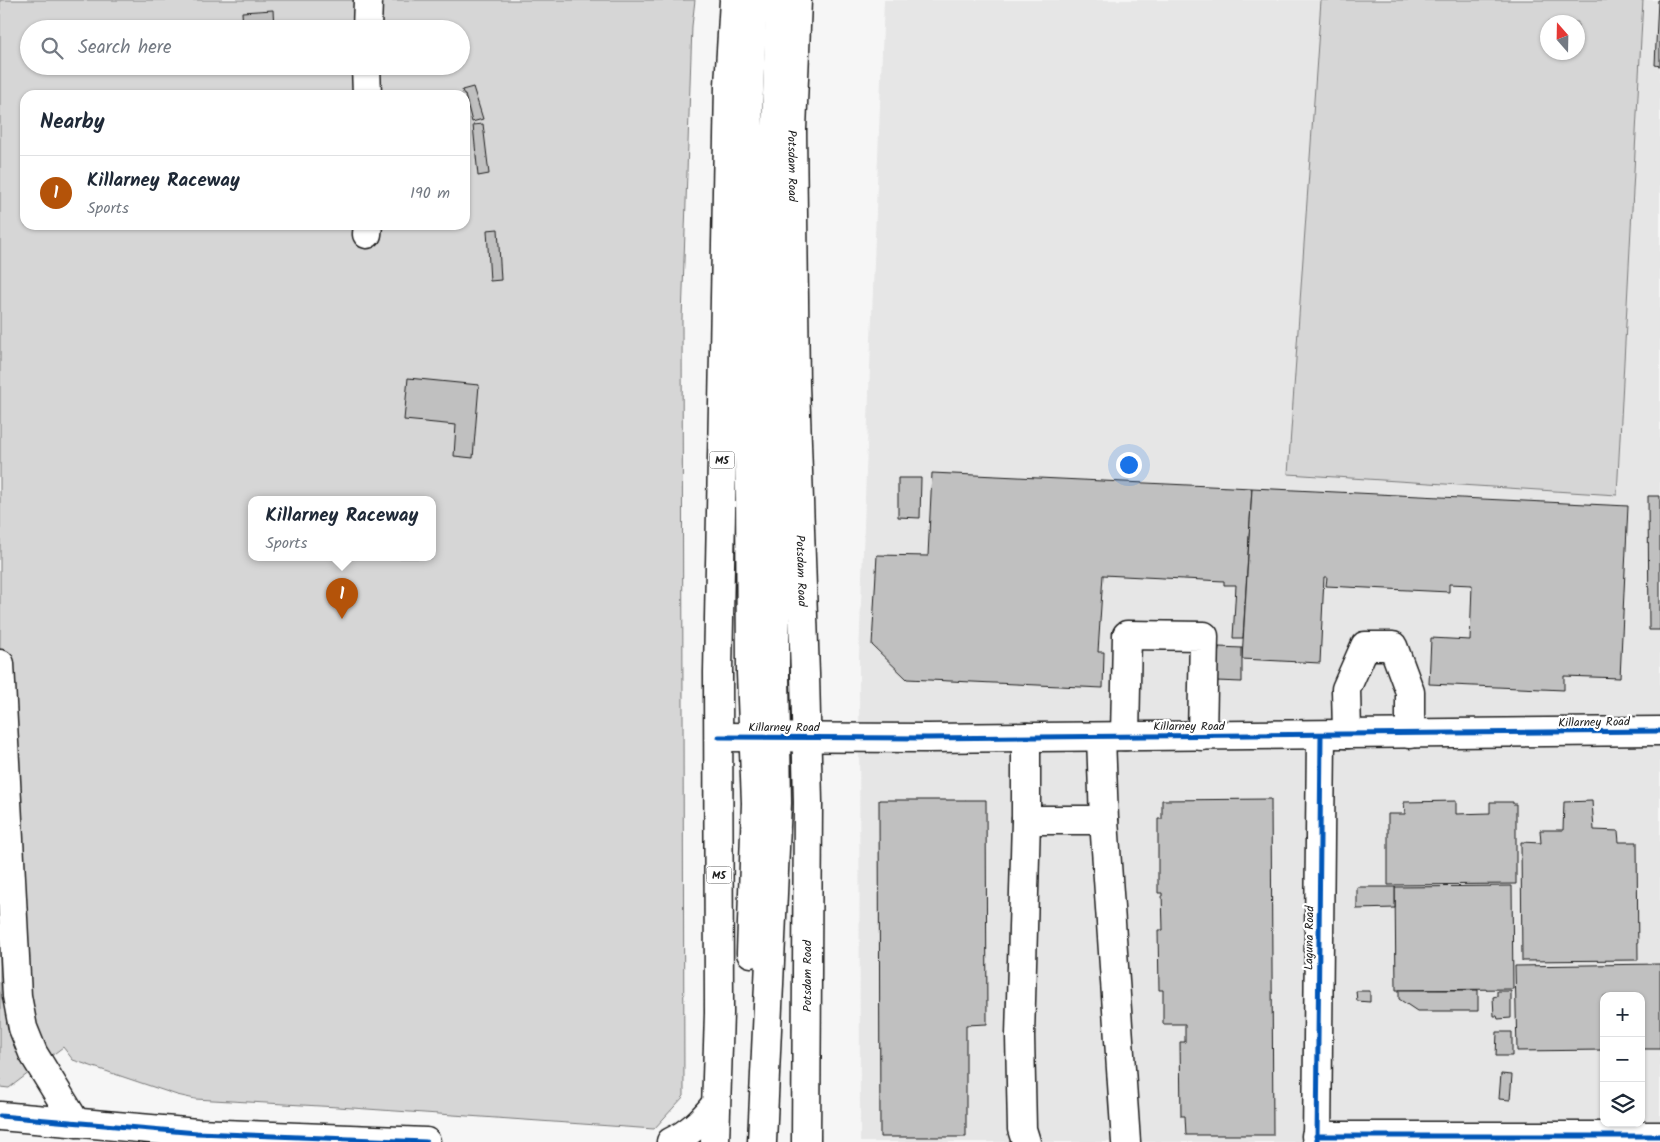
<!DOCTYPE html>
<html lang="en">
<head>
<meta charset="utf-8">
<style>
  :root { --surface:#fff; --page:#f6f6f7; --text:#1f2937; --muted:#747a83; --line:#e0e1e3; --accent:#b45309 }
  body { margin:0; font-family:Kalam,sans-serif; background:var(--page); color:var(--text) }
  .controls { position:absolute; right:15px; bottom:15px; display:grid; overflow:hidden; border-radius:10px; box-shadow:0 1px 4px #0004 }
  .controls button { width:45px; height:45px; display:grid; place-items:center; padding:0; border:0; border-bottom:1px solid var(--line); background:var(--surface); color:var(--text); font:25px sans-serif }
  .compass { position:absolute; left:1540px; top:15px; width:45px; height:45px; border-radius:50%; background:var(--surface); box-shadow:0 1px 4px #0004; rotate:340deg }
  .you { position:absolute; left:1128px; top:464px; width:18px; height:18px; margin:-12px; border:4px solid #fff; border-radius:50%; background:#1a73e8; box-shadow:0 0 0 8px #1a73e833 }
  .badge { display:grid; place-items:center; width:32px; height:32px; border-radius:50%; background:var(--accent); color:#fff; font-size:16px; font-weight:700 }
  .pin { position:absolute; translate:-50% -41px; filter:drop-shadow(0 1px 2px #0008) }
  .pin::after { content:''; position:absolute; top:26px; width:18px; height:15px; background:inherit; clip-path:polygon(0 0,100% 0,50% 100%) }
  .popup { position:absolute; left:248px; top:496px; width:188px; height:65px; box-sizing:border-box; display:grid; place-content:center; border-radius:10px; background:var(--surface); filter:drop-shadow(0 1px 4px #0005); font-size:16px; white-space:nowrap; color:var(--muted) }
  .popup b { font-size:19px; color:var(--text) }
  .popup::after { content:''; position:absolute; left:50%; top:100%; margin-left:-10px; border:10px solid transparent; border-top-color:var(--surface) }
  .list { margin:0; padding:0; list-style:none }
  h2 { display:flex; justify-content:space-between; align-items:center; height:65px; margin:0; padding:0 20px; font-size:21px }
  h2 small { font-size:16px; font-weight:400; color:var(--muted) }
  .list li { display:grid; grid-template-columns:32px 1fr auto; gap:15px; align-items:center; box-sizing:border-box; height:75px; padding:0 20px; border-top:1px solid var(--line) }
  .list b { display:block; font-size:19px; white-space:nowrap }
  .list p { margin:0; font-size:16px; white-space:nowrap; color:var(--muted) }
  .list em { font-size:16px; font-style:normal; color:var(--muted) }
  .icon { flex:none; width:28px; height:28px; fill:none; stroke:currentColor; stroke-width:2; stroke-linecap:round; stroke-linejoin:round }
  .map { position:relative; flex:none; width:1660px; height:1142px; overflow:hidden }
  .search { position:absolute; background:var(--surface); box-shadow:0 1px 4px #0004; left:20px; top:20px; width:450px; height:55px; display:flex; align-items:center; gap:12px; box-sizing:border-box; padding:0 18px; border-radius:28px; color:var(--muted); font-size:19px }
  .panel { position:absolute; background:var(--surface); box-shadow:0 1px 4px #0004; left:20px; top:90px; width:450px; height:140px; border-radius:15px }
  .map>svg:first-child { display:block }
  .built { fill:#e6e6e6; fill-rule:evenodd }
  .green { fill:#d6d6d6; stroke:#797979; fill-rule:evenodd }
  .building { fill:#c0c0c0; stroke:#1c1c1c }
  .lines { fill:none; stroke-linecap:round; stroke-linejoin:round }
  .minor-casing { stroke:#1c1c1c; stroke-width:31 }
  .major-casing { stroke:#1c1c1c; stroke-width:31 }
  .minor { stroke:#fff; stroke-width:28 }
  .major { stroke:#fff; stroke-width:28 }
  .cycleway-casing { stroke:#fff; stroke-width:8 }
  .cycleway { stroke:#0057b8; stroke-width:5 }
  .labels { text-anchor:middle; stroke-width:4.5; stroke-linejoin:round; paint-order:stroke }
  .shield { fill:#fff; stroke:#606060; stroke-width:1 }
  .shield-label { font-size:11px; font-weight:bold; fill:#1c1c1c }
  .street-label { font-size:12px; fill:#1c1c1c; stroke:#fff }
</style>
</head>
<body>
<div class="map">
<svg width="1660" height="1142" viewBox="0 0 1660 1142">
  <rect width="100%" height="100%" fill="#f6f6f6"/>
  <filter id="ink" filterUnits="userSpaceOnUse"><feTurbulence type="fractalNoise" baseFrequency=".02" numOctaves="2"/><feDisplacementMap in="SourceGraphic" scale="10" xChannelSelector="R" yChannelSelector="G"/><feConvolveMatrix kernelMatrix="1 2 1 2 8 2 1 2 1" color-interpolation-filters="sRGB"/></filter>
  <g filter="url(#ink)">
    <path class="built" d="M884,0h776v1142h-800l-1,-486zM1548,22h30v30h-30zM1604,996h37v127h-37z"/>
    <g class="green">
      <path d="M0,0h695l-3,26 -10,293 2,777 -30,33 -316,-22 -143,-8 -18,-4 -104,-35 -10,-13 -54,41 -9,-1zM29,29h432v37h-432zM25,95h440v130h-440zM252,500h180v58h-180z"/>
      <path d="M1321,0h322l-26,495 -329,-21zM1548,22h30v30h-30z"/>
    </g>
    <g class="building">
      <path d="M1658,0h2v66l-5,-1z"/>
      <path d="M273,10l1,19h-31l-1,-17z"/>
      <path d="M473,87l10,32 -11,3 -7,-27h-1l-2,-5z"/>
      <path d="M483,124l6,50 -11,2 -5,-51z"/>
      <path d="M498,229l3,51 -11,1 -3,-51z"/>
      <path d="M408,378l71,7 -6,73 -19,-2 2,-31 -52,-5z"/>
      <path d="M932,473l320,15 -9,150h-10l3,-53h-12v-4l-121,-6 -5,77h6l-1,36 -196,-9 -35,-34 5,-90 51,1z"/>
      <path d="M898,478h23l-1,40 -22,-1z"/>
      <path d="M1252,488l376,18 -8,172 -56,-2v14l-135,-6 2,-46 39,2 2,-55 -23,-1v8l-123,-6 1,-9h-3l-4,86 -78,-4z"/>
      <path d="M1648,496h12v134h-11z"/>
      <path d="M1219,647l23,1v34l-26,-1z"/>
      <path d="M1271,799l2,336h-87l-1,-19h-4l-1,-74h5v-18h-22v-34h-4l-1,-60h5l-1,-37h-4v-74h4v-19z"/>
      <path d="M879,800h107l1,224 -21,1v112h-86z"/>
      <path d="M1456,801v13l34,-1v-11h23v2h3v80l-128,1v-71h17l-1,-12z"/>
      <path d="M1592,801l2,29 24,1 1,11h18l1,118 -116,1 -1,-119 20,1 -1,-13h23l1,-28z"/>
      <path d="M1512,886l1,103 -117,1 -1,-103z"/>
      <path d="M1357,887h38v21l-38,1z"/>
      <path d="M1660,964v85h-19v-53h-37v54l-87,1 -2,-85z"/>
      <path d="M1399,990h79v21h-61l-18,-12z"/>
      <path d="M1356,991h14v11l-13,-1z"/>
      <path d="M1497,991h14v27l-13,1 -1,-3h-3l-1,-19 4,-1z"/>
      <path d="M1497,1032h15v24h-16z"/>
      <path d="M1501,1074l11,1 -2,25 -11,-1z"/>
    </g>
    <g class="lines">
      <g class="minor-casing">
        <g id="minor">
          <path d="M367,29l1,-29"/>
          <path d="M366,66l1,29"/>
          <path d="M367,234l1,-9"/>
          <path d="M0,664l17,332 6,32 10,25 43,70"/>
          <path d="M1347,734l-1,-45 19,-43h28l17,46v42"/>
          <path d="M1125,736l2,-101 77,1 -2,100"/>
          <path d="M719,737l208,1 733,-7"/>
          <path d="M1101,737l3,83 22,322"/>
          <path d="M1026,820h78"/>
          <path d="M751,953l5,-150 -5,-130 -3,-559 5,-114"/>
          <path d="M0,1116l197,17 229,9"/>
          <path d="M1316,1136h344"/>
          <path d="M762,1142l15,-339 -2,-130 1,-547 4,-126"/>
          <path d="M1026,1142l-4,-13 -2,-93 6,-216v-83"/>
          <path d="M1317,1142l4,-407"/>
        </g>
      </g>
      <g class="major-casing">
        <g id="major">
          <path id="s1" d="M797,0l-5,130 3,255 10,289 3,128 -2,340"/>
          <path d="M671,1142c19,-9 31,-21 44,-37"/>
          <path d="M715,1142l4,-129 -1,-341 11,-587 5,-85"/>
        </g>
      </g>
      <use href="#minor" class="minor"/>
      <use href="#major" class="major"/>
      <g class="cycleway-casing">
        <g id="cycleway">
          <path d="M719,737l208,1 733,-7"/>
          <path d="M0,1116l197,17 229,9"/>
          <path d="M1316,1136h344"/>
          <path d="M1317,1142l4,-407"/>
        </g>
      </g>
      <use href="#cycleway" class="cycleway"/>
    </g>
  </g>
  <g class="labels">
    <g class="shield">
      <rect x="709.5" y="451.5" width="25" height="17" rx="4"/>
      <rect x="706.5" y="866.5" width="25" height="17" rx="4"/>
    </g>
    <g class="shield-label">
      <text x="722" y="464">M5</text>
      <text x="719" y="879">M5</text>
    </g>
    <g class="street-label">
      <text dy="4" stroke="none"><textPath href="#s1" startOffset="166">Potsdam Road</textPath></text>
      <text dy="4" stroke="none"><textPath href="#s1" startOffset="571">Potsdam Road</textPath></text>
      <text transform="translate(1594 722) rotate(-1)" y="4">Killarney Road</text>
      <text x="1189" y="730">Killarney Road</text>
      <text x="784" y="731">Killarney Road</text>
      <text transform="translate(1309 938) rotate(-89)" y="4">Laguna Road</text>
      <text transform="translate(807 976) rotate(-90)" y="4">Potsdam Road</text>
    </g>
  </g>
</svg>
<div class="controls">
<button>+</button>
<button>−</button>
<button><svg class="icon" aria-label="layers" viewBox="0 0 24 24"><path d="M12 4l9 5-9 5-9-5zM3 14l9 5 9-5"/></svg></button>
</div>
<svg class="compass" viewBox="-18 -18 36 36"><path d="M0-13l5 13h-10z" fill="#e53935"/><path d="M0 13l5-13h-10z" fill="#747a83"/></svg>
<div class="you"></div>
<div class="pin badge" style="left:342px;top:619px">1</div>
<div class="popup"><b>Killarney Raceway</b>Sports</div>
<div class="search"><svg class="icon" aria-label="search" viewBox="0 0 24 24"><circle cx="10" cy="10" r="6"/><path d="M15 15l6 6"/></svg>Search here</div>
<section class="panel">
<h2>Nearby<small></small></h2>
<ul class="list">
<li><span class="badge">1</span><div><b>Killarney Raceway</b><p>Sports</p></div><em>190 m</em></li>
</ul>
</section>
</div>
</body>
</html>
